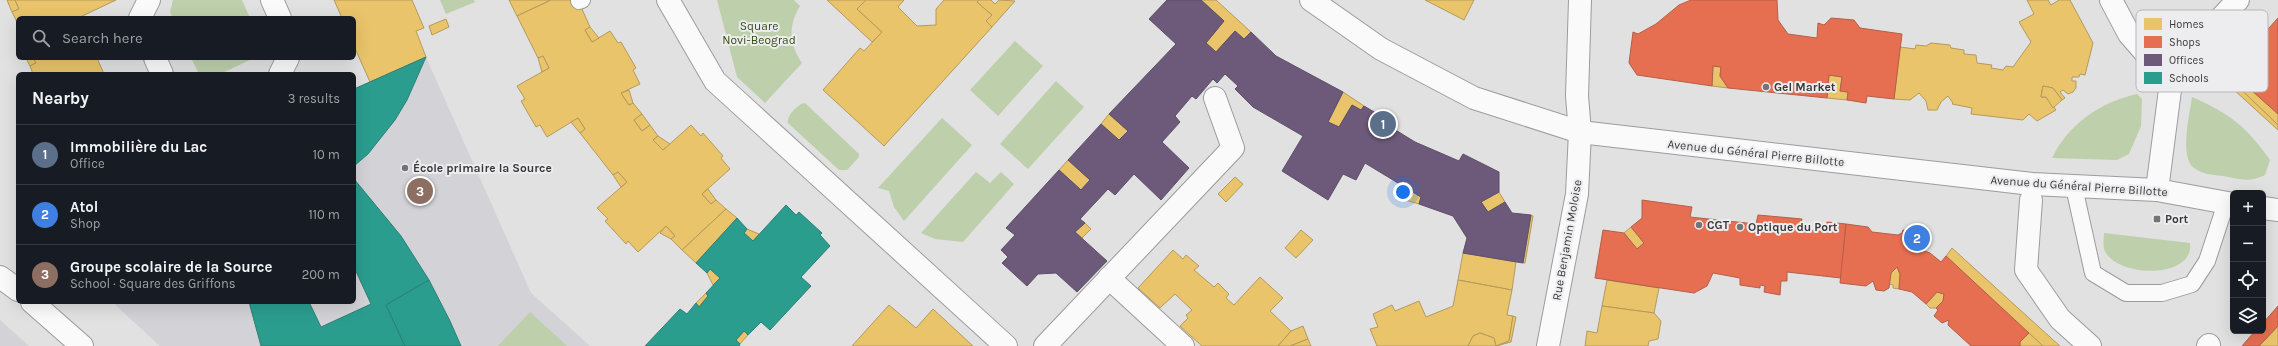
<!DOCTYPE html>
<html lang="en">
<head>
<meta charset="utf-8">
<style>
  :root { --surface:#171b24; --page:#20242c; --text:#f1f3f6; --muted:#9ea1a6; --line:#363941; --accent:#db2777 }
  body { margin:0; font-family:Karla,sans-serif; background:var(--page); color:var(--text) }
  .controls { position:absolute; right:12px; bottom:12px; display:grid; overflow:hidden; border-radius:6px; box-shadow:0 4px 16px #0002 }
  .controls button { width:36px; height:36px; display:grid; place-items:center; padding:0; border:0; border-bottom:1px solid var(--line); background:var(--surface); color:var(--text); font:20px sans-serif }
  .you { position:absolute; left:1403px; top:192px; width:14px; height:14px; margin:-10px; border:3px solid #fff; border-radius:50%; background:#1a73e8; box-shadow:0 0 0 6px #1a73e833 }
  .badge { display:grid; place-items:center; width:26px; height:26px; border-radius:50%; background:var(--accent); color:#fff; font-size:13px; font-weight:700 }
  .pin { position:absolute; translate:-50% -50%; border:2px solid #fff; box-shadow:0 1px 4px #0006 }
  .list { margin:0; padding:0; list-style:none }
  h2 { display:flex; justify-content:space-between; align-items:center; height:52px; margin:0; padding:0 16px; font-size:17px }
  h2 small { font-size:13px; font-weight:400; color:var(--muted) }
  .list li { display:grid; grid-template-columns:26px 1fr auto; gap:12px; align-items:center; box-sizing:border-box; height:60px; padding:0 16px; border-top:1px solid var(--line) }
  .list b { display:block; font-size:15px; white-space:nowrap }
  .list p { margin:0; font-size:13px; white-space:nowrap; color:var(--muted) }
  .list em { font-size:13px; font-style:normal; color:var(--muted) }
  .icon { flex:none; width:22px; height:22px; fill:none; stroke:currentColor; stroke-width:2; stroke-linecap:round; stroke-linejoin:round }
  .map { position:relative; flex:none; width:2278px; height:346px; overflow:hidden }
  .search { position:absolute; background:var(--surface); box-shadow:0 4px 16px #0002; left:16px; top:16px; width:340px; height:44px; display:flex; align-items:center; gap:10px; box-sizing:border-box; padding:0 14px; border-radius:6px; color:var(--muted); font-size:15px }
  .panel { position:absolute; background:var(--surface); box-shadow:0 4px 16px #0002; left:16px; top:72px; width:340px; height:232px; border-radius:6px }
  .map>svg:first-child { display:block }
  .built { fill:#d2d2d7 }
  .green { fill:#bdcfab }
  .homes { fill:#e9c46a; stroke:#b49a5c }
  .shops { fill:#e76f51; stroke:#b35f4a }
  .offices { fill:#6d597a; stroke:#5d4f67 }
  .schools { fill:#2a9d8f; stroke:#2e7f76 }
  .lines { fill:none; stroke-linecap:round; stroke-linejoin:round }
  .lane-casing { stroke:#9c9c9c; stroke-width:18 }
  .street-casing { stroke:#9c9c9c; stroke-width:24 }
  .secondary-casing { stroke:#9c9c9c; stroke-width:24 }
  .lane { stroke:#fafafa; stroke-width:16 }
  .street { stroke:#fafafa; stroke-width:22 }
  .secondary { stroke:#fafafa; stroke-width:22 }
  .poi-dot { fill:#747474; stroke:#ededef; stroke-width:1.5 }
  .labels { text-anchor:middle; stroke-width:4; stroke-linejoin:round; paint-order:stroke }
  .park-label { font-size:12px; fill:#334c13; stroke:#ededef }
  .poi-label { font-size:12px; font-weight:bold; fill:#39393a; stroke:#ededef; text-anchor:start }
  .street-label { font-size:12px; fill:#39393a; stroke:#ededef }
  .key { fill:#ededef; stroke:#b7b7b9; stroke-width:1 }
  .key-label { font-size:11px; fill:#39393a }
</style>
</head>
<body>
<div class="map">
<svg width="2278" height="346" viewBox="0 0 2278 346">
  <rect width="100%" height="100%" fill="#e1e1e1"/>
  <g class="built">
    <path d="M426,57l105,236 59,53h-430l-48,-44h242v-213z"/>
    <path d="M0,320l29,26h-29z"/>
  </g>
  <g class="green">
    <path d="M173,0h69l8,18h-77l-3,-6z"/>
    <path d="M440,0h34l1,2 -29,12z"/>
    <path d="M717,0h77l6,6c-12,20 -11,38 2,57l-37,40 -28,-26z"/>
    <path d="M1015,41l28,25 -45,50 -28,-26z"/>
    <path d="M191,58h63l-34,16h-21z"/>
    <path d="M1056,81l28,26 -56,62 -28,-25z"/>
    <path d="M2137,94l5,5 -1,27 -12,28 -12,6 -65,-2c16,-34 49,-56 85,-64z"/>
    <path d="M2192,97c37,16 55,30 78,63l-5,15c-17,8 -25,4 -42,1 -10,-1 -21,-2 -29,-8 -15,-11 -4,-55 -2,-71z"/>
    <path d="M805,103l54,51v3l-12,13h-8l-51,-47c-2,-7 10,-19 17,-20z"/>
    <path d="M942,118l30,27 -68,76 -10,-14 -5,-16 -11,-3z"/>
    <path d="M976,172l14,11 11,-11 13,12 -51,58 -28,-3 -14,-6z"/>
    <path d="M2104,233l86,10c5,37 -76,35 -86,6 -1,-5 0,-12 0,-16z"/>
    <path d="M530,312l37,34h-69z"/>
  </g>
  <g class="homes">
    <path d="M7,0h8l4,9 -7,3z"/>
    <path d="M15,0h101l-38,18h-60v6l-6,-12 7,-3z"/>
    <path d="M334,0h78l12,28 -8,3 10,26 -56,25 -16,-36v-28h-12z"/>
    <path d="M509,0h42l-34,16z"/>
    <path d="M551,0h27l12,27 -5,3 7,12 18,-11 8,12 3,-1 15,26 -3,2 7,14 -19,9 8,12 4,-2 9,11 -8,6 8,11 8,-6 8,11 -5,4 10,10 28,-25 10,11 2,-3 20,23 -2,2 9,11 -28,25 9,10 5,-4 10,9 -44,41 -11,-11 4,-3 -9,-10 -28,26 -10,-11 -2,3 -21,-23 3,-2 -11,-11 30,-26 -9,-10 -5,3 -33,-42 5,-4 -7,-11 -31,19 -7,-12 -4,2 -15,-26 4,-2 -8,-13 32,-18 -6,-12 -5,2 -21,-42z"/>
    <path d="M827,0h39l-9,9 25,23 -10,10z"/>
    <path d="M866,0h38l-6,7 19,19 19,-1v-16l8,-9h35l-2,2 15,13 -6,6 6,6 -108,119 -61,-56 37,-42 4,3 18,-19 -25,-23z"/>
    <path d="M979,0h12l4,4 4,-4 16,1 -23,26 -6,-6 6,-6 -15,-13z"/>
    <path d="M1201,0h15l35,32 -7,7 -9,-8 -19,21 -10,-9 18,-22z"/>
    <path d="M1425,0h49l-10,20z"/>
    <path d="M2027,0h21l3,5 8,-5h11l23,43 -8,32 -5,-1 -1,3h-7v4h4v7l-3,4 -5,2 -5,-4 -3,2 5,6 -3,2 -9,-12 -10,-2 -2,11h5l10,13 -19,11 -8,-7 -6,6 -52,-6 1,-6 -20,-4 1,-1 -5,-7 -7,6 -4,8h-9l-2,-9 -7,-8 -9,7 -16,-1 6,-52 15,2 1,-4 10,1 5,-3 19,2 1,3 13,2v4l12,1 1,8 15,2 -1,3 12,2 3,-4 7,1 18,-25 -12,-20 15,-8z"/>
    <path d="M446,19l3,8 -17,8 -3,-9z"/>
    <path d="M590,27l9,11 -7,4 -7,-12z"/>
    <path d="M543,56l6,12 -7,4 -4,-14z"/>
    <path d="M26,58h7l3,5 -6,3z"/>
    <path d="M33,58h64l7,16h-71l-3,-8 6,-3z"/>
    <path d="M1713,66l8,1 -1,9 8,12 -16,-2z"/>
    <path d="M2230,71l48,43v11l-52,-50z"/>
    <path d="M1829,75l13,2 -2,14 8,1 -1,8 -20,-2z"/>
    <path d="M2226,75l52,50v5l-56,-51z"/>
    <path d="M2043,86l10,2 9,12 -9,8 -7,-11h-5z"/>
    <path d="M629,90l4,13 -4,2 -8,-12z"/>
    <path d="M1343,92l21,14 -3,4 -9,-5 -13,22 -11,-5z"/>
    <path d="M642,114l8,11 -8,6 -8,-11z"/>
    <path d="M1109,114l19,17 -9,9 -18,-16z"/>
    <path d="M578,118l7,11 -5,4 -9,-11z"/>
    <path d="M658,136l12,8 -7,6 -10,-10z"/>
    <path d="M1068,160l22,20 -9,10 -22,-20z"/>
    <path d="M618,172l9,10 -6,5 -8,-12z"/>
    <path d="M1235,177l8,7 -17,18 -8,-8z"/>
    <path d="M708,189l8,11 -5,4 -9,-10z"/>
    <path d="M1408,189l13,8 -2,7 -14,-4z"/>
    <path d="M1499,192l6,10 -17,10 -7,-10z"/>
    <path d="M726,209l11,9 -41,45 -14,-13z"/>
    <path d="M1531,215l2,1 -8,47h-2z"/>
    <path d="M1085,223l6,6 -9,9 -7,-6z"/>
    <path d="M666,226l9,10 -4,3 -11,-6z"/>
    <path d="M1631,227l13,16 -7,6 -13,-16z"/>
    <path d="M747,229l12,5 -6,7 -9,-8z"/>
    <path d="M1301,230l12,10 -17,18 -11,-10z"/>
    <path d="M1952,248l99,90 9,8h-17l-15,-13 -82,-77z"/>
    <path d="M1173,250l10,9 3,-4 13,11 -5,4 20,17 4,-4 11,11 -3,4 8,7 26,-28 23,21 -13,13 21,20 -13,15h-76l-22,-20 8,-8 -2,-3 6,-5 -17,-16 -15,14 -22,-20z"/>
    <path d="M1463,253l53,9 -4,28 -54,-10z"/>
    <path d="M1897,267l3,7 -1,15 -6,-1v-3l-4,-1 2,-11z"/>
    <path d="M710,269l10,9 -7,7 -6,-12z"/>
    <path d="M1458,280l54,10 -5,25 6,1 -4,25 -13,5 -2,-8 -14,-5 -7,3 -5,10h-91l-7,-17 8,-2 -5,-13 19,-9 3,6 24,-10 7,16 27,-11z"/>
    <path d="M1607,280l52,8 -5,25 -52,-7z"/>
    <path d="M1937,292l7,2 -1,7 -7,7h-6l-4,-4z"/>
    <path d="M706,293l2,3 -9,11 -3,-4z"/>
    <path d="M889,305l27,23 17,-19 40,37h-121z"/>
    <path d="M1602,306l52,7 7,8 -3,18 -9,2 -1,5h-63l2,-15 10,2z"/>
    <path d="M1513,316l3,1 -5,25 -15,4 13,-5z"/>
    <path d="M1303,326l5,13 -18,7h-12l13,-15z"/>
    <path d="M2278,326v20h-19z"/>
    <path d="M744,331l4,4 -8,9 -4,-4z"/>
    <path d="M1480,333l14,5 2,8h-28l5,-10z"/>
    <path d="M2029,333l14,13h-23v-4z"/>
    <path d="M1308,339l3,7h-21z"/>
  </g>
  <g class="shops">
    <path d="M1691,0h86l1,20 10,14 29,4 1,-15 6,2 7,-7 23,2 6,8 42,6 -8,65 -27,-3 -1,7 -19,-3 1,-8 -8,-1 2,-14 -13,-2 -2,23 -99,-10 -8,-12 1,-9 -8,-1 -1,20 -75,-11 -8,-12 4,-31 5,2 18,-10 23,-19z"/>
    <path d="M2278,18v96l-48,-43z"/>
    <path d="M1642,200l50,7 -2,10 66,7 2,-9 44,4 -2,10 26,3 1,-10 19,2 -5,54 -54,-6v9h-6l-1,14 -16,-3 1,-6 -5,-1v3l-20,-3v-7l-27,-5 -6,13 -13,7 -99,-15 8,-48 21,3 13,16 7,-6 -13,-16 11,-9z"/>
    <path d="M1846,224l22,3 4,5 26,3 4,-2 1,-3 21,3 -2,17 8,3 11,9 5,-6 83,77 -9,9v4h-49l-23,-21 1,-5 -7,3 -8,-7 4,-6 -2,-2 7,-7 1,-7 -7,-2 -11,12 -14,-12 -13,-3 1,-15 -3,-7 -6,6 -2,15 -5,3 -8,-1 -3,-9 -7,5 -26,-3z"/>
    <path d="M2278,306v20l-19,20h-17l13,-15h8v-8z"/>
  </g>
  <path class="offices" d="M1167,0h34l23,21 -18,22 10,9 19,-21 9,8 7,-7 25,24 67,36 -15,30 11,5 13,-22 9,5 3,-4 27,16 -2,4 26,16 44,19 4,-7 36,18v20l-18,10 7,10 17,-10 7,11 19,2 -8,48 -60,-10 4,-15 -14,-22 -34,-12 2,-7 -56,-34 -9,17 -13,-6 -15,26 -46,-29 21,-35 -50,-29 -18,-18 3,-3 -13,-12 -8,9 -4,-4 -17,20 -4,-3 -17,20 5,6 -18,20 27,26 -28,32 -27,-26 -19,21 -7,-6 -28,30 5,4 -10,9 32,29 -30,31 -21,-19 -18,1 -11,12 -25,-23 6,-6 -7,-7 14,-15 -9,-7 53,-58 22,20 9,-10 -22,-20 33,-36 18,16 9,-9 -19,-17 67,-70 -27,-25z"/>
  <g class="schools">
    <path d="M426,57l-19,43 -12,20 -27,34 -14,12v-77z"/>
    <path d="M354,179l47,57 28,44 -43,25 19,41h-144l-12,-44h60l12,25 50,-23 -17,-37z"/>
    <path d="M786,205l10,10 3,-3 23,21 -2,2 10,11 -29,31 10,9 -41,44 -9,-8 -13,13 -4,-4 -8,9 4,4 -1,2h-94l35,-37 7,5 9,-11 3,4 9,-11 -2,-3 14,-15 -10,-9 -3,4 -11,-10 41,-45 10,11 -3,4 9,8z"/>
    <path d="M429,280l21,41 11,25h-56l-19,-41z"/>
  </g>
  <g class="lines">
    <g class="lane-casing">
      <g id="lane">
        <path d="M579,1l3,-1"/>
        <path d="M2074,187l19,86 33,20h36l30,-9 15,-23 19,-58"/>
      </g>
    </g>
    <g class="street-casing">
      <g id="street">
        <path d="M272,0l8,18"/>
        <path d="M668,0l47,81 291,265"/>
        <path d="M1311,0l70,49 93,49 106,34 452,52 125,6 76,14"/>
        <path d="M2111,0l18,34 42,48 -14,108"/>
        <path d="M140,18l9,-18"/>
        <path d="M155,58l7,16"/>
        <path d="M2157,67l48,-32 33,-35"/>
        <path d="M280,74l8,-16"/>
        <path d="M2031,200l-5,70 34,49 30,27"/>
        <path d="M2263,208l15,2"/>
        <path d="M1109,278l74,68"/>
        <path d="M1045,346l188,-198 -18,-50"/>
        <path d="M1548,346l29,-152 3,-62 -3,-36 3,-96"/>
        <path d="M2208,346l1,-1"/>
      </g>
    </g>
    <g class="secondary-casing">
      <g id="secondary">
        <path d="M0,277l18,13"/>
        <path d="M32,302l50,44"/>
      </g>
    </g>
    <use href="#lane" class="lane"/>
    <use href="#street" class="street"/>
    <use href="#secondary" class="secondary"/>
  </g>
  <g class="poi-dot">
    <circle cx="1766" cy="87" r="4"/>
    <circle cx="405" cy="168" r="4"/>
    <rect x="2153" y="215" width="8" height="8" rx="2"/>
    <circle cx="1699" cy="225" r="4"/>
    <circle cx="1740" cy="227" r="4"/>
  </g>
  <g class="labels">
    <g class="park-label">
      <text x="759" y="30">Square<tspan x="759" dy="14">Novi-Beograd</tspan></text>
    </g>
    <g class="poi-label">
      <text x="1774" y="91">Gel Market</text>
      <text x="413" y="172">École primaire la Source</text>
      <text x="2165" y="223">Port</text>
      <text x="1707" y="229">CGT</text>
      <text x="1748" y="231">Optique du Port</text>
    </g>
    <g class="street-label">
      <text transform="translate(1756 153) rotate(6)" y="4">Avenue du Général Pierre Billotte</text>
      <text transform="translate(2079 186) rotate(4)" y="4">Avenue du Général Pierre Billotte</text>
      <text transform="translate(1567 240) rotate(-80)" y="4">Rue Benjamin Moloise</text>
    </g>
  </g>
  <rect x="2136" y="10" width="132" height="82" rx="6" class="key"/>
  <rect x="2144" y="18" width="18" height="12" fill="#e9c46a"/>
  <rect x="2144" y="36" width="18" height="12" fill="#e76f51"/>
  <rect x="2144" y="54" width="18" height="12" fill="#6d597a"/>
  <rect x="2144" y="72" width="18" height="12" fill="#2a9d8f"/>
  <g class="key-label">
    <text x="2169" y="28">Homes</text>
    <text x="2169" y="46">Shops</text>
    <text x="2169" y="64">Offices</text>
    <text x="2169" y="82">Schools</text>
  </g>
</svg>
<div class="controls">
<button>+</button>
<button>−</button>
<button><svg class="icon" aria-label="locate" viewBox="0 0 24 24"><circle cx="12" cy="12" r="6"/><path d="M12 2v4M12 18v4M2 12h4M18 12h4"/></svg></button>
<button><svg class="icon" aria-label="layers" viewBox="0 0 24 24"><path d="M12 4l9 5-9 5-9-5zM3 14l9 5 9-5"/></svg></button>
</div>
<div class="you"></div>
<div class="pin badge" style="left:1383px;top:124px;background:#5c6f8a">1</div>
<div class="pin badge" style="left:1917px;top:238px;background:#3f7fe0">2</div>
<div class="pin badge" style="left:420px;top:191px;background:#8d6e63">3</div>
<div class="search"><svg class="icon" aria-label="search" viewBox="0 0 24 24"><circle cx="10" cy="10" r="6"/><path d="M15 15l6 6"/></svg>Search here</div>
<section class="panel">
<h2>Nearby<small>3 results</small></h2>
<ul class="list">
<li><span class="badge" style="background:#5c6f8a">1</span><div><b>Immobilière du Lac</b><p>Office</p></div><em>10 m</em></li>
<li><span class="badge" style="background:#3f7fe0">2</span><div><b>Atol</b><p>Shop</p></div><em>110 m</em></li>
<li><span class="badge" style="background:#8d6e63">3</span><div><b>Groupe scolaire de la Source</b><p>School · Square des Griffons</p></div><em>200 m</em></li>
</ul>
</section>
</div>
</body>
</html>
